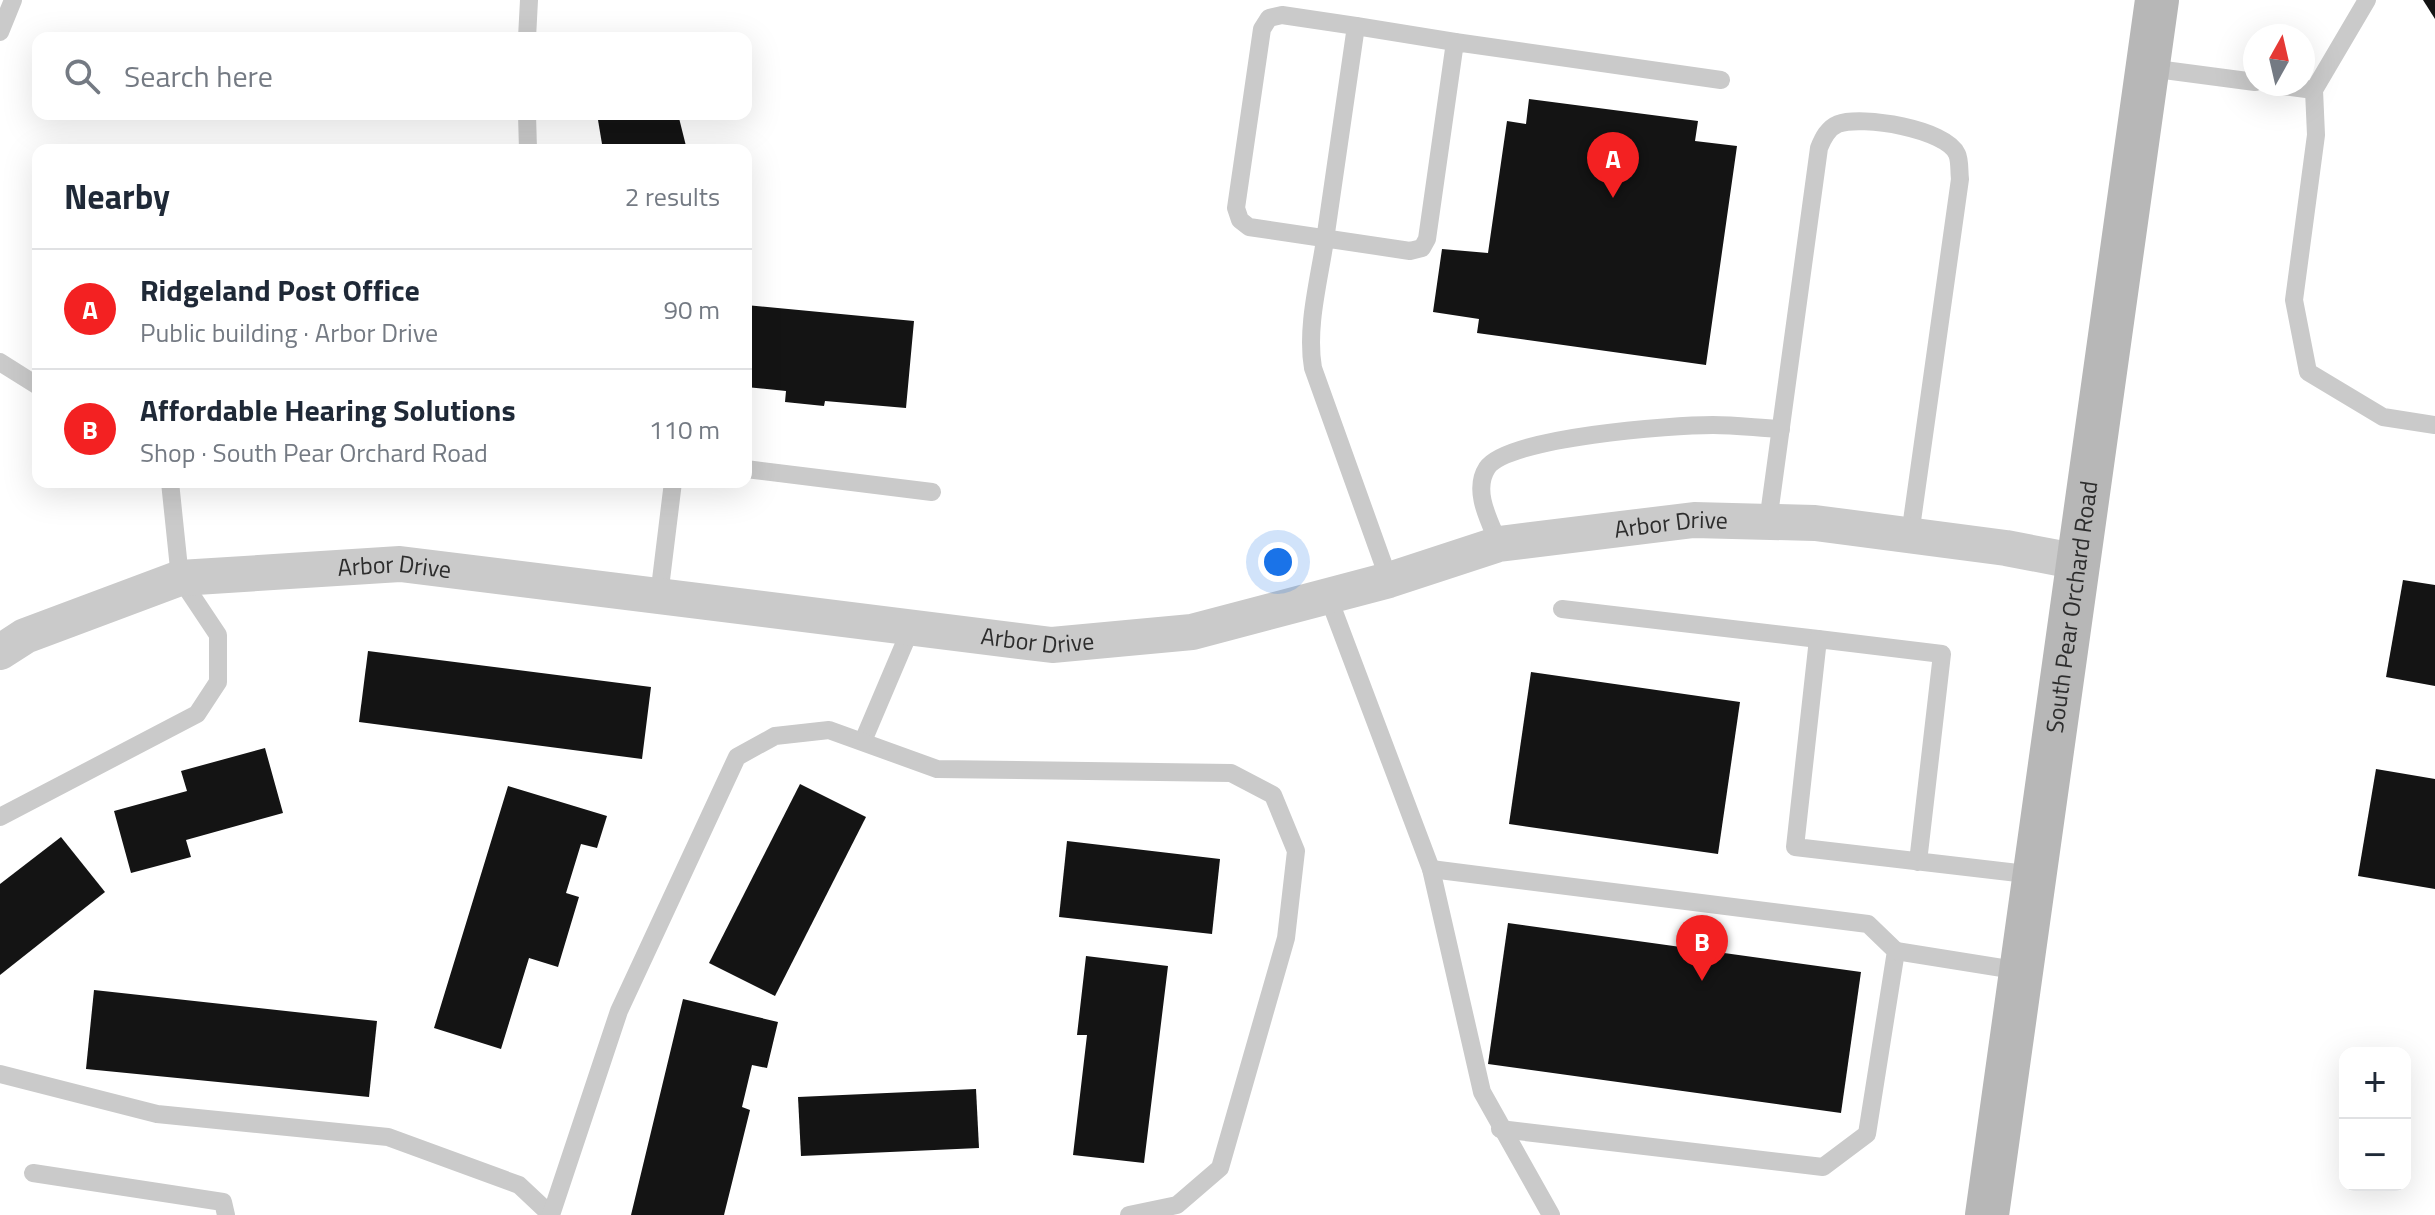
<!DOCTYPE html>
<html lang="en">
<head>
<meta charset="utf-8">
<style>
  :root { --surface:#fff; --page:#f6f6f7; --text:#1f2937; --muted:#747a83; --line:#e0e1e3; --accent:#f32122 }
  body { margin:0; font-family:"Titillium Web",sans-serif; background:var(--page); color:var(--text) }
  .controls { position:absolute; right:24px; bottom:24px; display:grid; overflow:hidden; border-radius:16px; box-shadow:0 8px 32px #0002 }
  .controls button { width:72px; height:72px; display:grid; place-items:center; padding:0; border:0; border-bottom:2px solid var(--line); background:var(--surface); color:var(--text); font:40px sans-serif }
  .compass { position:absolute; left:2243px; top:24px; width:72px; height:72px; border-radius:50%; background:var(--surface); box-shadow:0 8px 32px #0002; rotate:8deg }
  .you { position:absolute; left:1278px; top:562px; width:28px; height:28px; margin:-20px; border:6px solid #fff; border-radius:50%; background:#1a73e8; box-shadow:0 0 0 12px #1a73e833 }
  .badge { display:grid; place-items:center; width:52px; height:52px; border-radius:50%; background:var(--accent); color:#fff; font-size:26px; font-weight:700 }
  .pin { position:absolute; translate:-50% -66px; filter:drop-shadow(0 2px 4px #0008) }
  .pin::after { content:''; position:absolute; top:42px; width:28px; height:24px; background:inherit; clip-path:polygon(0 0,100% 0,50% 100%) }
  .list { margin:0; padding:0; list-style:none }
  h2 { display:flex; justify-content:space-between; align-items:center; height:104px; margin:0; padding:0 32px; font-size:34px }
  h2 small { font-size:26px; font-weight:400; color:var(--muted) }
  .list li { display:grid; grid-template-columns:52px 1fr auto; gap:24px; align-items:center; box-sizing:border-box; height:120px; padding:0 32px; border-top:2px solid var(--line) }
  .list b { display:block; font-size:30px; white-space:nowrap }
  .list p { margin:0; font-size:26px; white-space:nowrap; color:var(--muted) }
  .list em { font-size:26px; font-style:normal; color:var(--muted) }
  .icon { flex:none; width:44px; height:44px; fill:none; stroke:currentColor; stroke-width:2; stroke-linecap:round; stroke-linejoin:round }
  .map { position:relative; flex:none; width:2435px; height:1215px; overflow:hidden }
  .search { position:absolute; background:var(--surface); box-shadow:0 8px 32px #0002; left:32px; top:32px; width:720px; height:88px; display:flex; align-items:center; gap:20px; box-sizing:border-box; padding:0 28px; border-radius:16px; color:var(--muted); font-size:30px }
  .panel { position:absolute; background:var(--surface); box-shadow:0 8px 32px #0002; left:32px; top:144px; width:720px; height:344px; border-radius:16px }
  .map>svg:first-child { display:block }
  .building { fill:#141414 }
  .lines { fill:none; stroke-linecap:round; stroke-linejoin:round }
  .lane { stroke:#cacaca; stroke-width:18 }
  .street { stroke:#cacaca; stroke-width:36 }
  .secondary { stroke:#b7b7b7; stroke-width:44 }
  .labels { text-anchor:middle; stroke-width:8; stroke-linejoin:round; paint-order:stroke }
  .street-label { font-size:24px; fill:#2d2d2d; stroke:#fff }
</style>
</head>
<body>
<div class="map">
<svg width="2435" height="1215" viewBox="0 0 2435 1215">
  <rect width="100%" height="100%" fill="#fff"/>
  <g class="building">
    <path d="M2423,0h12v19z"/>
    <path d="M1529,99l169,22 -3,20 42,5 -31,219 -229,-32 2,-14 -46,-7 9,-63 46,4 19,-132 19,3z"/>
    <path d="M597,114h81l9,36h-84z"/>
    <path d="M746,305l168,16 -8,87 -81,-7 -1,5 -39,-4 1,-11 -40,-4z"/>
    <path d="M2403,580l32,5v101l-49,-9z"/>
    <path d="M368,651l283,36 -9,72 -283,-37z"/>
    <path d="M1531,672l209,30 -22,152 -209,-30z"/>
    <path d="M265,748l18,65 -97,27 5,17 -60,16 -17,-62 73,-20 -6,-20z"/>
    <path d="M2376,769l59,10v110l-77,-13z"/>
    <path d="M800,784l66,33 -91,179 -66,-33z"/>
    <path d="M508,786l99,30 -10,32 -16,-4 -15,49 13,4 -21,70 -29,-9 -28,91 -67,-21z"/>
    <path d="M61,837l44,55 -105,83v-91z"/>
    <path d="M1067,841l153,18 -8,75 -153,-17z"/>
    <path d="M1508,923l353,49 -20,141 -353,-49z"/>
    <path d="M1086,956l82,10 -24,197 -71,-8 14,-120h-10z"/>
    <path d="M94,990l283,31 -8,76 -283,-28z"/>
    <path d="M683,999l95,23 -11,46 -15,-3 -10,42 8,3 -26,105h-93z"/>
    <path d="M976,1089l3,59 -178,8 -3,-59z"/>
  </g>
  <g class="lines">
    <g class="lane">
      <path d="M2367,0l-53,90 2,45 -22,165 14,72 75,45 52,8"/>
      <path d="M1356,26l99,16"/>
      <path d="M0,32l13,-32"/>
      <path d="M527,38l2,-38"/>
      <path d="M2149,68l106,14"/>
      <path d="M2268,84l46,6"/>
      <path d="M527,114l1,36"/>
      <path d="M0,362l38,24"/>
      <path d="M746,469l186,23"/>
      <path d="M1768,522l51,-374c4,-10 9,-20 19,-24 24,-9 108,5 119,30 3,6 2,18 3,25l-50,356"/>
      <path d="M1499,544c-9,-22 -27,-53 -12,-76 20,-31 187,-43 226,-43 23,0 45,3 68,4"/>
      <path d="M1389,580l-76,-212c-7,-41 6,-87 12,-128 10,-71 20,-142 31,-214l-74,-11 -13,3 -7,11 -26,179 4,12 9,7 161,24 12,-3 5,-9 28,-197 266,38"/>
      <path d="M659,596l14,-114"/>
      <path d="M1328,596l103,273 51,223 69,123"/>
      <path d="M1562,609l256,30"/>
      <path d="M863,741l48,-113"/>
      <path d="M0,817l197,-103 21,-32v-47l-38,-57 -10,-96"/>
      <path d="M1918,862l24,-208 -124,-15 -23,208 240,28"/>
      <path d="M1431,869l437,55 28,27 -29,183 -44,33 -323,-38"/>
      <path d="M1896,951l125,20"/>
      <path d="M0,1074l157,40 231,23 131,48 32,30"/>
      <path d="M33,1173l190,29 3,13"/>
      <path d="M551,1215l68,-204 118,-254 38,-21 54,-6 108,39 294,4 42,22 23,56 -10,87 -66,230 -43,37 -48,10"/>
    </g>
    <path class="street" id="s1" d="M0,652l25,-16 155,-58 220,-14 652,81 140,-13 197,-52 110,-36 195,-24 121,3 191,25 73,14"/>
    <path class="secondary" id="s2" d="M1987,1215l170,-1215"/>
  </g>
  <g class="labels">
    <g class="street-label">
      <text dy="8" stroke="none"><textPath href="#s1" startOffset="1706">Arbor Drive</textPath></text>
      <text dy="8" stroke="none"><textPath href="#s1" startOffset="410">Arbor Drive</textPath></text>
      <text dy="8" stroke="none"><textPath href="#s2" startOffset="614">South Pear Orchard Road</textPath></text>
      <text dy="8" stroke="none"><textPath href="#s1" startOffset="1058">Arbor Drive</textPath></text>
    </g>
  </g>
</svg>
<div class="controls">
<button>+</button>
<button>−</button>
</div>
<svg class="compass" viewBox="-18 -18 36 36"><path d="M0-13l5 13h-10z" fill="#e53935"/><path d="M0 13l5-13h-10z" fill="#747a83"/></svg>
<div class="you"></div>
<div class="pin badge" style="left:1613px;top:198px">A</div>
<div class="pin badge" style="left:1702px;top:981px">B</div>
<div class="search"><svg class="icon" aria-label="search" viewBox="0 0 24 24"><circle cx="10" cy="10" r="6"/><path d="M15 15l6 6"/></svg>Search here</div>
<section class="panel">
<h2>Nearby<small>2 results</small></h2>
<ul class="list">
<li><span class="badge">A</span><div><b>Ridgeland Post Office</b><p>Public building · Arbor Drive</p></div><em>90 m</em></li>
<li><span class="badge">B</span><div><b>Affordable Hearing Solutions</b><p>Shop · South Pear Orchard Road</p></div><em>110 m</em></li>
</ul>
</section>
</div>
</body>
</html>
